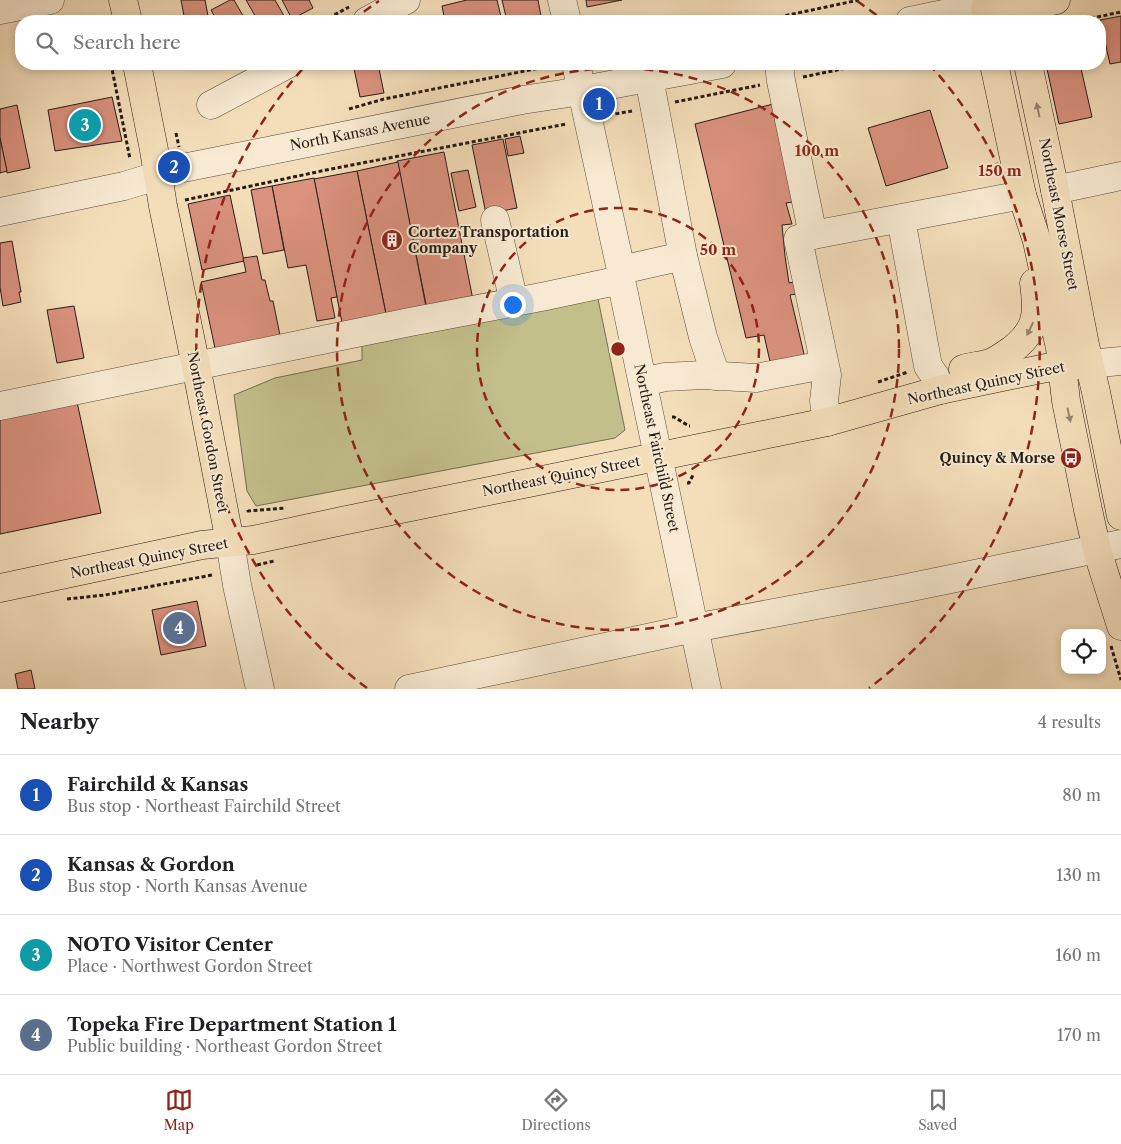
<!DOCTYPE html>
<html lang="en">
<head>
<meta charset="utf-8">
<style>
  :root { --surface:#fff; --page:#f6f6f6; --text:#202124; --muted:#757577; --line:#e0e0e0; --accent:#8f2418 }
  body { margin:0; font-family:"Libre Caslon Text",serif; background:var(--page); color:var(--text) }
  .controls { position:absolute; right:15px; bottom:15px; display:grid; overflow:hidden; border-radius:10px; box-shadow:0 2px 8px #0003 }
  .controls button { width:45px; height:45px; display:grid; place-items:center; padding:0; border:0; border-bottom:1px solid var(--line); background:var(--surface); color:var(--text); font:25px sans-serif }
  .you { position:absolute; left:512px; top:304px; width:18px; height:18px; margin:-12px; border:4px solid #fff; border-radius:50%; background:#1a73e8; box-shadow:0 0 0 8px #1a73e833 }
  .badge { display:grid; place-items:center; width:32px; height:32px; border-radius:50%; background:var(--accent); color:#fff; font-size:16px; font-weight:700 }
  .pin { position:absolute; translate:-50% -50%; border:2px solid #fff; box-shadow:0 1px 5px #0006 }
  .list { margin:0; padding:0; list-style:none }
  h2 { display:flex; justify-content:space-between; align-items:center; height:65px; margin:0; padding:0 20px; font-size:21px }
  h2 small { font-size:16px; font-weight:400; color:var(--muted) }
  .list li { display:grid; grid-template-columns:32px 1fr auto; gap:15px; align-items:center; box-sizing:border-box; height:80px; padding:0 20px; border-top:1px solid var(--line) }
  .list b { display:block; font-size:19px; white-space:nowrap }
  .list p { margin:0; font-size:16px; white-space:nowrap; color:var(--muted) }
  .list em { font-size:16px; font-style:normal; color:var(--muted) }
  .icon { flex:none; width:28px; height:28px; fill:none; stroke:currentColor; stroke-width:2; stroke-linecap:round; stroke-linejoin:round }
  .map { position:relative; flex:none; width:1121px; height:689px; overflow:hidden }
  .search { position:absolute; background:var(--surface); box-shadow:0 2px 8px #0003; left:15px; right:15px; top:15px; height:55px; display:flex; align-items:center; gap:12px; box-sizing:border-box; padding:0 18px; border-radius:20px; color:var(--muted); font-size:19px }
  .sheet { height:385px; background:var(--surface) }
  nav { display:flex; justify-content:space-around; align-items:center; box-sizing:border-box; height:70px; border-top:1px solid var(--line); background:var(--surface); font-size:14px; color:var(--muted) }
  nav a { display:grid; justify-items:center; gap:2px }
  nav .on { color:var(--accent) }
  .map>svg:first-child { display:block }
  .green { fill:#c2bf8b; stroke:#746d50 }
  .building { fill:#da917e; stroke:#261b14 }
  .lines { fill:none; stroke-linecap:round; stroke-linejoin:round }
  .minor-casing { stroke:#5a4c3e; stroke-width:29 }
  .major-casing { stroke:#261b14; stroke-width:29 }
  .path { stroke:#261b14; stroke-width:3; stroke-dasharray:4 2.5; stroke-linecap:butt }
  .minor { stroke:#f8ead2; stroke-width:28 }
  .major { stroke:#f4deba; stroke-width:28 }
  .oneway { fill:#97866f }
  .ring { fill:none; stroke:#8f2418; stroke-width:2.5; stroke-dasharray:9 6 }
  .labels { text-anchor:middle; stroke-width:4; stroke-linejoin:round; paint-order:stroke }
  .street-label { font-size:14px; fill:#261b14; stroke:#f8ead2 }
  .poi-label { font-size:14px; font-weight:bold; fill:#261b14; stroke:#f8ead2; text-anchor:start }
  .centre { fill:#8f2418; stroke:#f8ead2; stroke-width:2.5 }
  .ring-label { font-size:15px; text-anchor:middle; font-weight:bold; fill:#8f2418; stroke:#f8ead2; stroke-width:4; stroke-linejoin:round; paint-order:stroke }
</style>
</head>
<body>
<div class="map">
<svg width="1121" height="689" viewBox="0 0 1121 689">
  <rect width="100%" height="100%" fill="#f4deba"/>
  <filter id="stains"><feTurbulence type="fractalNoise" baseFrequency=".004" numOctaves="4"/><feColorMatrix values="0 0 0 0 .2 0 0 0 0 .09 0 0 0 0 .02 0 0 0 .5 -.17"/></filter>
  <radialGradient id="worn" r=".72"><stop offset=".6" stop-color="#630" stop-opacity="0"/><stop offset="1" stop-color="#630" stop-opacity=".3"/></radialGradient>
  <path class="green" d="M597,294l28,136 -10,8 -359,68 -9,-15 -13,-96 41,-17 87,-18v-21z"/>
  <g class="building">
    <path d="M181,0h24l4,21h-24z"/>
    <path d="M230,0h4l12,21h-29l-6,-11z"/>
    <path d="M246,0h29l12,21h-29z"/>
    <path d="M282,0h27l4,8 -21,11z"/>
    <path d="M467,0h30l5,21h-57l-3,-15z"/>
    <path d="M502,0h36l4,21h-35z"/>
    <path d="M586,0h36l-35,7z"/>
    <path d="M1121,16v46l-11,2 -10,-44z"/>
    <path d="M353,64h25l6,29 -24,4z"/>
    <path d="M1046,64h34l12,53 -33,7z"/>
    <path d="M112,97l10,44 -67,10 -7,-41z"/>
    <path d="M781,102l19,99 -14,2 6,21 -10,1 3,31 4,27 5,-1 3,12 -7,1 15,63 -34,8 -7,-31 -18,3 -51,-214z"/>
    <path d="M17,105l13,63 -23,5 -7,-35v-29z"/>
    <path d="M930,110l18,58 -62,18 -18,-58z"/>
    <path d="M520,136l4,17 -16,3 -3,-17z"/>
    <path d="M0,138l7,33 -7,2z"/>
    <path d="M503,139l14,69 -31,6 -14,-69z"/>
    <path d="M444,152l29,148 -46,9 -30,-148z"/>
    <path d="M398,162l29,150 -40,7 -30,-148z"/>
    <path d="M468,170l8,37 -17,4 -8,-38z"/>
    <path d="M357,171l30,148 -44,9 -29,-149z"/>
    <path d="M314,178l23,119 -6,1 4,20 -18,3 -11,-56 -18,3 -16,-82z"/>
    <path d="M272,186l12,64 -21,4 -12,-64z"/>
    <path d="M230,195l14,66 -42,9 -14,-66z"/>
    <path d="M12,241l9,51h-2l2,10 -18,4 -3,-19v-44z"/>
    <path d="M257,256l5,24h3l5,21h3l8,39 -65,13 -15,-71 45,-10 -3,-14z"/>
    <path d="M74,306l10,52 -27,5 -10,-53z"/>
    <path d="M77,402l24,111 -101,21v-116z"/>
    <path d="M197,601l9,45 -45,9 -9,-45z"/>
    <path d="M31,670l4,19h-17l-3,-15z"/>
  </g>
  <g class="lines">
    <g class="minor-casing">
      <g id="minor">
        <path d="M562,0l5,21"/>
        <path d="M0,10l50,-10"/>
        <path d="M367,21l39,-21"/>
        <path d="M910,21l43,-9 32,-4"/>
        <path d="M576,64l45,206v10l86,409"/>
        <path d="M779,64l2,17 32,154 209,-40"/>
        <path d="M649,78l34,178 20,81 13,39"/>
        <path d="M211,105l77,-41"/>
        <path d="M1055,190l66,-14"/>
        <path d="M0,212l124,-26 59,-18 339,-68 40,-6 160,-30"/>
        <path d="M901,219l27,147 7,10 5,14"/>
        <path d="M495,220l19,82"/>
        <path d="M813,235l-15,4 29,136 -3,26 3,21"/>
        <path d="M621,270l62,-14"/>
        <path d="M1089,364l32,-3"/>
        <path d="M643,382l22,-5 38,-2 53,3 68,-13"/>
        <path d="M0,406l410,-84 136,-26 75,-16"/>
        <path d="M230,542l7,43 23,104"/>
        <path d="M409,689l285,-61 208,-39 219,-45"/>
      </g>
    </g>
    <g class="major-casing">
      <g id="major">
        <path d="M123,0l5,21"/>
        <path d="M985,8l58,-5 13,-3"/>
        <path d="M137,64l17,86 9,56 33,160 34,176"/>
        <path d="M994,64l28,131 15,46 23,107 6,53 22,109 9,40 24,76"/>
        <path d="M1028,64l27,126 30,155 11,47 25,124"/>
        <path d="M963,369c8,-3 18,-3 27,-6 8,-3 16,-9 23,-14 25,-20 25,-36 21,-66"/>
        <path d="M0,588l202,-43 51,-5 89,-19 485,-99 113,-32 106,-22 43,-4"/>
      </g>
    </g>
    <g class="path">
      <path d="M323,21l26,-14"/>
      <path d="M760,21l99,-21"/>
      <path d="M1078,21l43,-9"/>
      <path d="M111,64l19,95"/>
      <path d="M803,77l63,-13"/>
      <path d="M675,102l85,-17"/>
      <path d="M349,109l35,-10 171,-34"/>
      <path d="M609,115l23,-4"/>
      <path d="M176,133l3,14"/>
      <path d="M185,200l146,-31 235,-45"/>
      <path d="M878,382l30,-10"/>
      <path d="M672,417h2l15,9h1"/>
      <path d="M687,483h2l4,-8"/>
      <path d="M248,510v1l38,-3"/>
      <path d="M257,565l17,-4"/>
      <path d="M67,599l38,-4 107,-20"/>
      <path d="M1111,646l10,34"/>
    </g>
    <use href="#minor" class="minor"/>
    <use href="#major" class="major"/>
  </g>
  <defs><path id="oneway-solid" d="M-6-.8H1V-3.2L6.5 0L1 3.2V.8H-6Z" transform="scale(1.25)"/></defs>
  <g class="oneway">
    <use href="#oneway-solid" transform="translate(1038 110) rotate(-102)"/>
    <use href="#oneway-solid" transform="translate(1030 329) rotate(115)"/>
    <use href="#oneway-solid" transform="translate(1069 415) rotate(78)"/>
  </g>
  <g class="ring">
    <circle cx="618" cy="349" r="141"/>
    <circle cx="618" cy="349" r="281"/>
    <path d="M367 688A422 422 0 0 1 307 64M352 21A422 422 0 0 1 379 1M857 1A422 422 0 0 1 884 21M929 64A422 422 0 0 1 869 688"/>
  </g>
  <defs>
    <g id="building-disc" transform="scale(1.125)"><circle r="9.5" fill="#8f2418" stroke="#f8ead2"/><path d="M-4-6H4V6H1V3H-1V6H-4ZM-2.5-4.3h1.7v1.8h-1.7ZM.8-4.3h1.7v1.8H.8ZM-2.5-1h1.7V.8h-1.7ZM.8-1h1.7V.8H.8Z" fill="#fff"/></g>
    <g id="bus-disc" transform="scale(1.125)"><circle r="9.5" fill="#8f2418" stroke="#f8ead2"/><path d="M-5-6H5V4H4V6H2V4H-2V6H-4V4H-5ZM-3.5-4V0h7V-4ZM-3.5 1.2v1.5H-2V1.2ZM2 1.2v1.5H3.5V1.2Z" fill="#fff"/></g>
  </defs>
  <g fill-rule="evenodd">
    <use href="#building-disc" x="392" y="240"/>
    <use href="#bus-disc" x="1071" y="458"/>
  </g>
  <g class="labels">
    <g class="street-label">
      <text transform="translate(360 132) rotate(-11)" y="5">North Kansas Avenue</text>
      <text transform="translate(1059 214) rotate(79)" y="5">Northeast Morse Street</text>
      <text transform="translate(986 383) rotate(-12)" y="5">Northeast Quincy Street</text>
      <text transform="translate(208 432) rotate(79)" y="5">Northeast Gordon Street</text>
      <text transform="translate(657 448) rotate(78)" y="5">Northeast Fairchild Street</text>
      <text transform="translate(561 476) rotate(-11)" y="5">Northeast Quincy Street</text>
      <text transform="translate(149 558) rotate(-11)" y="5">Northeast Quincy Street</text>
    </g>
    <g class="poi-label">
      <text x="408" y="237">Cortez Transportation<tspan x="408" dy="16">Company</tspan></text>
      <text x="1055" y="463" text-anchor="end">Quincy &amp; Morse</text>
    </g>
  </g>
  <circle cx="618" cy="349" r="8" class="centre"/>
  <g class="ring-label">
    <text x="817" y="156">100 m</text>
    <text x="1000" y="176">150 m</text>
    <text x="718" y="255">50 m</text>
  </g>
  <rect width="100%" height="100%" filter="url(#stains)"/>
  <rect width="100%" height="100%" fill="url(#worn)"/>
</svg>
<div class="controls">
<button><svg class="icon" aria-label="locate" viewBox="0 0 24 24"><circle cx="12" cy="12" r="6"/><path d="M12 2v4M12 18v4M2 12h4M18 12h4"/></svg></button>
</div>
<div class="you"></div>
<div class="pin badge" style="left:599px;top:104px;background:#1a4fb4">1</div>
<div class="pin badge" style="left:174px;top:167px;background:#1a4fb4">2</div>
<div class="pin badge" style="left:85px;top:125px;background:#0f9aa8">3</div>
<div class="pin badge" style="left:179px;top:628px;background:#5c6f8a">4</div>
<div class="search"><svg class="icon" aria-label="search" viewBox="0 0 24 24"><circle cx="10" cy="10" r="6"/><path d="M15 15l6 6"/></svg>Search here</div>
</div>
<section class="sheet">
<h2>Nearby<small>4 results</small></h2>
<ul class="list">
<li><span class="badge" style="background:#1a4fb4">1</span><div><b>Fairchild &amp; Kansas</b><p>Bus stop · Northeast Fairchild Street</p></div><em>80 m</em></li>
<li><span class="badge" style="background:#1a4fb4">2</span><div><b>Kansas &amp; Gordon</b><p>Bus stop · North Kansas Avenue</p></div><em>130 m</em></li>
<li><span class="badge" style="background:#0f9aa8">3</span><div><b>NOTO Visitor Center</b><p>Place · Northwest Gordon Street</p></div><em>160 m</em></li>
<li><span class="badge" style="background:#5c6f8a">4</span><div><b>Topeka Fire Department Station 1</b><p>Public building · Northeast Gordon Street</p></div><em>170 m</em></li>
</ul>
</section>
<nav>
<a class="on"><svg class="icon" aria-label="map" viewBox="0 0 24 24"><path d="M3 6l6-2 6 2 6-2v14l-6 2-6-2-6 2zM9 4v14M15 6v14"/></svg>Map</a>
<a><svg class="icon" aria-label="directions" viewBox="0 0 24 24"><path d="M12 3l9 9-9 9-9-9zM9 14v-3h6M13 9l2 2-2 2"/></svg>Directions</a>
<a><svg class="icon" aria-label="saved" viewBox="0 0 24 24"><path d="M7 4h10v16l-5-4-5 4z"/></svg>Saved</a>
</nav>
</body>
</html>
